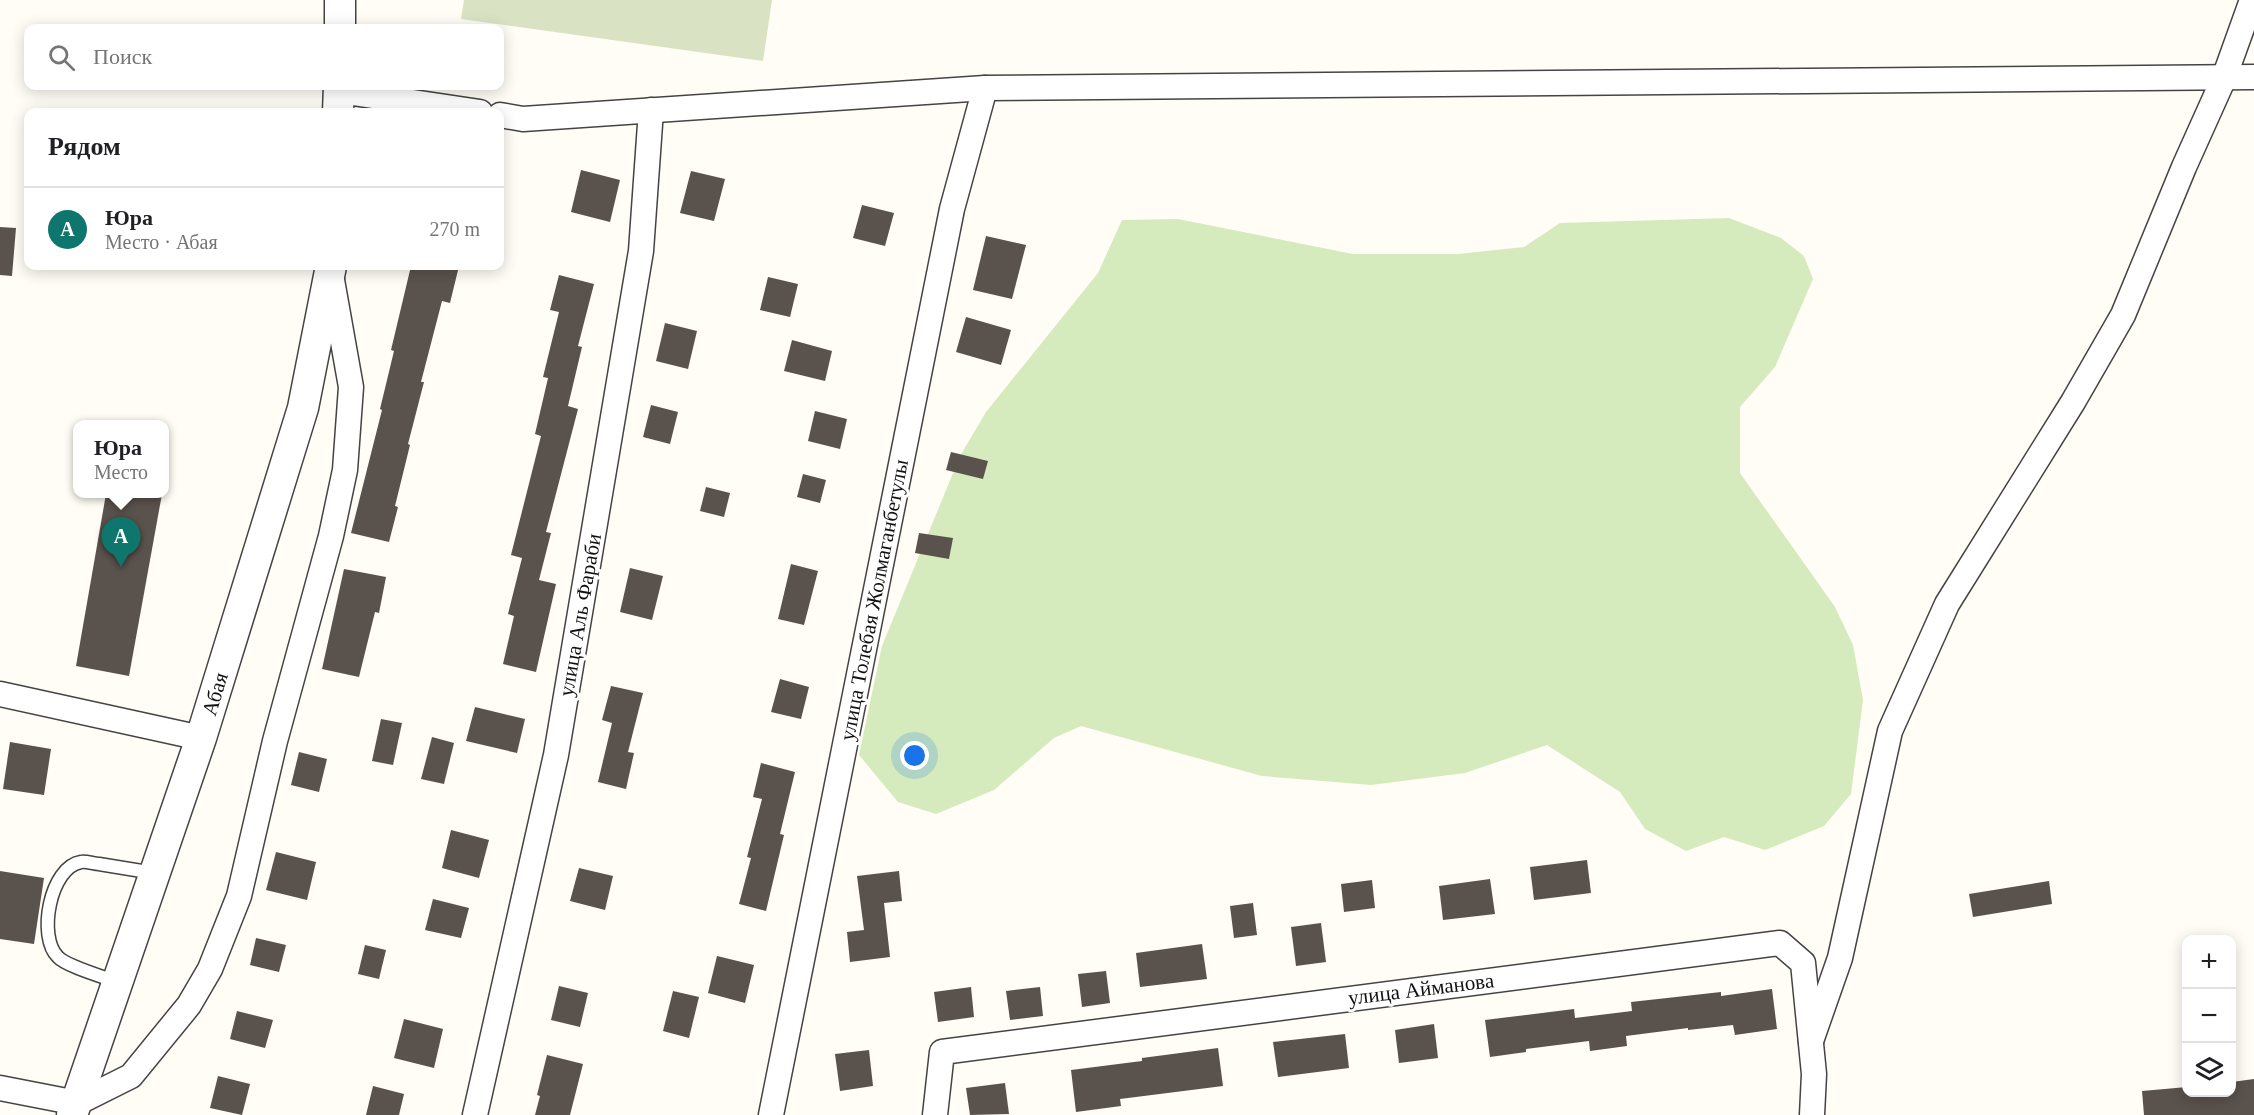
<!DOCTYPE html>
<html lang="ru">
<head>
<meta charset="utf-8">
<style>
  :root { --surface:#fff; --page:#f2f2f2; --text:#202124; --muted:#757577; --line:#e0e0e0; --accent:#0f766e }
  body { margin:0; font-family:Georgia,serif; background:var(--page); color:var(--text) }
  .controls { position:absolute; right:18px; bottom:18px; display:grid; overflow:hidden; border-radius:12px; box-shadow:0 3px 15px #0003 }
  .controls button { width:54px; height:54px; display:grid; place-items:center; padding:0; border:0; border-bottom:2px solid var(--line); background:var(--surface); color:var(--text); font:30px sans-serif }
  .you { position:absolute; left:915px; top:756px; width:21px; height:21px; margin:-15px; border:4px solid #fff; border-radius:50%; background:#1a73e8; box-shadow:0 0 0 9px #1a73e833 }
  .badge { display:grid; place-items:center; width:39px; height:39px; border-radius:50%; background:var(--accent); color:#fff; font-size:20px; font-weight:700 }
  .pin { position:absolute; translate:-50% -50px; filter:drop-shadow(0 2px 3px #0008) }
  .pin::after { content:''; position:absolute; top:32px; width:21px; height:18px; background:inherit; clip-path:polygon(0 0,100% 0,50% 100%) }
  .popup { position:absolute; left:73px; top:420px; width:96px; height:78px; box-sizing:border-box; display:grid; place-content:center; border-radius:12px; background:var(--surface); filter:drop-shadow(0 2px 4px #0005); font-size:20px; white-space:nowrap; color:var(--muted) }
  .popup b { font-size:22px; color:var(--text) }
  .popup::after { content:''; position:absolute; left:50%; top:100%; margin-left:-12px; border:12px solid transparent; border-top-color:var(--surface) }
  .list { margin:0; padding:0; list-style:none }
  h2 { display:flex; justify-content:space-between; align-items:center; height:78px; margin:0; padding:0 24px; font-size:26px }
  h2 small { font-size:20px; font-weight:400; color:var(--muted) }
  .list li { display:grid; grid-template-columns:39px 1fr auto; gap:18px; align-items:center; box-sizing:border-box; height:84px; padding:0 24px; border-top:2px solid var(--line) }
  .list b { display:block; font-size:22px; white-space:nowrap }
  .list p { margin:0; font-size:20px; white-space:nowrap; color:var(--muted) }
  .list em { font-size:20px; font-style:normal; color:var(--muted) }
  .icon { flex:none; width:33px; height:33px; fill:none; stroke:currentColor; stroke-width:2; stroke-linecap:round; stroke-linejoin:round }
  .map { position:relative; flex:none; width:2254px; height:1115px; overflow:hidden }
  .search { position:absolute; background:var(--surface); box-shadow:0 3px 15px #0003; left:24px; top:24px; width:480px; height:66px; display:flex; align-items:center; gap:15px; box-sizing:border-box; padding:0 21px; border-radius:12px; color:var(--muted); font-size:22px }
  .panel { position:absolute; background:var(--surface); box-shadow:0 3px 15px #0003; left:24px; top:108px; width:480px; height:162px; border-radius:12px }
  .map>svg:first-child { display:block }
  .green { fill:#d5ebbd }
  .cemetery { fill:#d9e3c4 }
  .building { fill:#5a524d }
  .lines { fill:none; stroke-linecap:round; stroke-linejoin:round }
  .service-casing { stroke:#444; stroke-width:15 }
  .minor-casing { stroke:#444; stroke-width:27 }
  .tertiary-casing { stroke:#444; stroke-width:33 }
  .service { stroke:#fff; stroke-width:12 }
  .minor { stroke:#fff; stroke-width:24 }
  .tertiary { stroke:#fff; stroke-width:30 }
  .labels { text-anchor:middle; stroke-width:6; stroke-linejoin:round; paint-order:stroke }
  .street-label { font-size:21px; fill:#111; stroke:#fff }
</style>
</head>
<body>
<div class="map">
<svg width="2254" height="1115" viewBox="0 0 2254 1115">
  <rect width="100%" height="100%" fill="#fffdf5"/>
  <path class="green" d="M1729,218l52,20 23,18 9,23 -38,88 -35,40v66l95,134 18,38 10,55 -12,94 -27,32 -59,24 -41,-13 -38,14 -41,-22 -25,-37 -73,-47 -82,28 -94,12 -109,-9 -181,-50 -27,12 -60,52 -58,24 -38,-12 -39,-47 23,-109 78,-190 26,-44 112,-139 24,-53 56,-1 175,35h105l66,-7 36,-24z"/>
  <path class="cemetery" d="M464,0h308l-9,61 -302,-42z"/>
  <g class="building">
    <path d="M581,170l39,10 -10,42 -39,-10z"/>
    <path d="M691,171l34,8 -11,42 -34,-8z"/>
    <path d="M862,205l32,8 -9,33 -32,-8z"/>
    <path d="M0,227l16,1 -4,48 -12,-1z"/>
    <path d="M986,236l40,9 -14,54 -39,-9z"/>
    <path d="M411,266h48l-9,37 -8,-2 -21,81h3l-16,62 2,1 -15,61 3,1 -9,35 -38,-9 31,-123 -2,-1 14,-58 -3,-1z"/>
    <path d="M559,275l35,9 -16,62 4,1 -14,59 10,3 -32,123 5,1 -12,47 17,4 -20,88 -33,-8 11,-48 -6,-2 14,-56 -11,-3 30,-119 -6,-2 13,-56 -5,-1 16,-65 -9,-2z"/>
    <path d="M768,277l30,7 -8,33 -30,-7z"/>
    <path d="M966,317l45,13 -10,35 -45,-13z"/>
    <path d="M665,323l32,8 -9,38 -32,-8z"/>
    <path d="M792,340l40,11 -7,30 -41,-10z"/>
    <path d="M651,405l27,7 -8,32 -27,-7z"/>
    <path d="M815,411l32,8 -7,30 -32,-8z"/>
    <path d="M951,452l37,9 -5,18 -37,-9z"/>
    <path d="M803,474l23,6 -6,23 -23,-6z"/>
    <path d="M706,487l24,6 -6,24 -24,-6z"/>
    <path d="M106,494h56l-33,182 -53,-10z"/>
    <path d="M919,533l34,5 -4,21 -34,-6z"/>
    <path d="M791,564l27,7 -14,54 -26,-6z"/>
    <path d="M630,568l33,8 -11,44 -32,-8z"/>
    <path d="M344,569l42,8 -7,36 -4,-1 -16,65 -37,-8z"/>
    <path d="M780,679l29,8 -8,32 -30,-7z"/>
    <path d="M611,686l32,7 -15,59 6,1 -8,36 -28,-7 14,-59 -10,-3z"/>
    <path d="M475,707l50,12 -8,34 -51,-12z"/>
    <path d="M381,719l21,4 -9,42 -21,-4z"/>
    <path d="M432,737l22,6 -10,41 -23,-5z"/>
    <path d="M10,742l41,7 -7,46 -41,-6z"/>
    <path d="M299,752l28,7 -8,33 -28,-7z"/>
    <path d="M761,763l34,9 -15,62 4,1 -18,76 -27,-7 12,-46 -4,-1 15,-58 -9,-2z"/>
    <path d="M451,830l38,10 -10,38 -37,-10z"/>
    <path d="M276,852l40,10 -9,38 -41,-10z"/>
    <path d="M1587,860l4,33 -57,7 -4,-33z"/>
    <path d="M579,868l34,8 -8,34 -35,-9z"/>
    <path d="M0,871l44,7 -10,66 -34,-5z"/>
    <path d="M899,871l3,30 -18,2 6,54 -40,5 -3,-30 17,-2 -7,-54z"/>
    <path d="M1490,879l5,35 -52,6 -4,-34z"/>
    <path d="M1372,880l3,28 -31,4 -3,-28z"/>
    <path d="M2049,881l3,23 -79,13 -4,-23z"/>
    <path d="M433,899l36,9 -8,30 -36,-8z"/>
    <path d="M1253,903l4,32 -23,3 -4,-32z"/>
    <path d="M1321,923l5,39 -30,4 -5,-39z"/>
    <path d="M256,938l30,7 -7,27 -29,-7z"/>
    <path d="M1202,944l5,35 -67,8 -4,-34z"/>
    <path d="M365,945l21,5 -7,29 -21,-5z"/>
    <path d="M717,956l37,9 -9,38 -37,-10z"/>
    <path d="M1106,971l4,32 -28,4 -4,-33z"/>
    <path d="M559,986l29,7 -8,34 -29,-7z"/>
    <path d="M971,987l3,30 -36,5 -4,-30z"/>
    <path d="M1040,987l3,29 -33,4 -4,-29z"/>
    <path d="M1772,989l5,40 -42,6 -2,-10 -45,5v-2l-62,8 1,10 -37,5 -1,-10 -63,8v3l-36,5 -5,-37 89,-11 1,9 57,-7 -1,-9 90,-10v4z"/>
    <path d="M673,991l26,6 -10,41 -26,-7z"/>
    <path d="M237,1011l36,9 -8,28 -35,-9z"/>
    <path d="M404,1019l39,10 -9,39 -40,-10z"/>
    <path d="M1434,1024l4,34 -39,5 -4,-33z"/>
    <path d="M1345,1034l4,34 -71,9 -5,-35z"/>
    <path d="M1218,1048l5,38 -103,13 1,7 -45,6 -5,-42 71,-9v-3z"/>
    <path d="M869,1050l4,36 -33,5 -5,-37z"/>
    <path d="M547,1055l36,9 -13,51h-35l5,-19 -3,-1z"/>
    <path d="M218,1076l32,8 -8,31 -32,-7z"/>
    <path d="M2254,1079v36h-110l-2,-24 45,-4v5h45v-10z"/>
    <path d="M1005,1083l4,31 -39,1 -4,-27z"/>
    <path d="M373,1086l31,8 -5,21h-33z"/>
  </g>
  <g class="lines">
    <g class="service-casing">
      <path id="service" d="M117,982c-13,-5 -51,-16 -59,-25 -21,-20 -8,-90 23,-95 5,-1 13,2 18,2 19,3 37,6 55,9"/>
    </g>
    <g class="minor-casing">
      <g id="minor">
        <path d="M339,91l141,21"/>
        <path d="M500,115l23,4 462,-31 1269,-11"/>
        <path d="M0,694l201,44"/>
        <path d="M1811,1041l29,-83 50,-227 57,-127 126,-202 50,-87 61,-148 40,-89 28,-78"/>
        <path d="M0,1088l77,15 54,-27 58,-71 21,-36 29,-73 36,-155 56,-205 14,-66 6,-83 -19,-107"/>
        <path d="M475,1115l81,-360 85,-504 10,-141"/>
        <path d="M771,1115l181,-906 33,-121"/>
        <path d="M935,1115l7,-63 838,-109 23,20 11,111 -2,41"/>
      </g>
    </g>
    <g class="tertiary-casing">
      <g id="tertiary">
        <path d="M340,28v-28"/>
        <path d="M338,112l1,-26"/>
        <path d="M72,1115l129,-377 102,-330 28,-142"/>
      </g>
    </g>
    <use href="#service" class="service"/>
    <use href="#minor" class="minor"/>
    <use href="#tertiary" class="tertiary"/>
  </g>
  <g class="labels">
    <g class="street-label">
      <text transform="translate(874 600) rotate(-79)" y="7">улица Толебая Жолмаганбетулы</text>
      <text transform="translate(580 615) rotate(-80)" y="7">улица Аль Фараби</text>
      <text transform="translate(215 694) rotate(-73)" y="7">Абая</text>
      <text transform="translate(1421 989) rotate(-7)" y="7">улица Айманова</text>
    </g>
  </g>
</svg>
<div class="controls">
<button>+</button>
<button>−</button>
<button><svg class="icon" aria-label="layers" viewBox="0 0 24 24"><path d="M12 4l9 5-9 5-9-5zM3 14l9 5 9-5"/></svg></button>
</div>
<div class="you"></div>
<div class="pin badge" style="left:121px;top:567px">A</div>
<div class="popup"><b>Юра</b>Место</div>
<div class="search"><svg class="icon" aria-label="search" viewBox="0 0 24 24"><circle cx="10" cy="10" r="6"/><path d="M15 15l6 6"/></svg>Поиск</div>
<section class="panel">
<h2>Рядом<small></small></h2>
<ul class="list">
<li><span class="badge">A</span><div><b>Юра</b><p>Место · Абая</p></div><em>270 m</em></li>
</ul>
</section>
</div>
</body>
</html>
